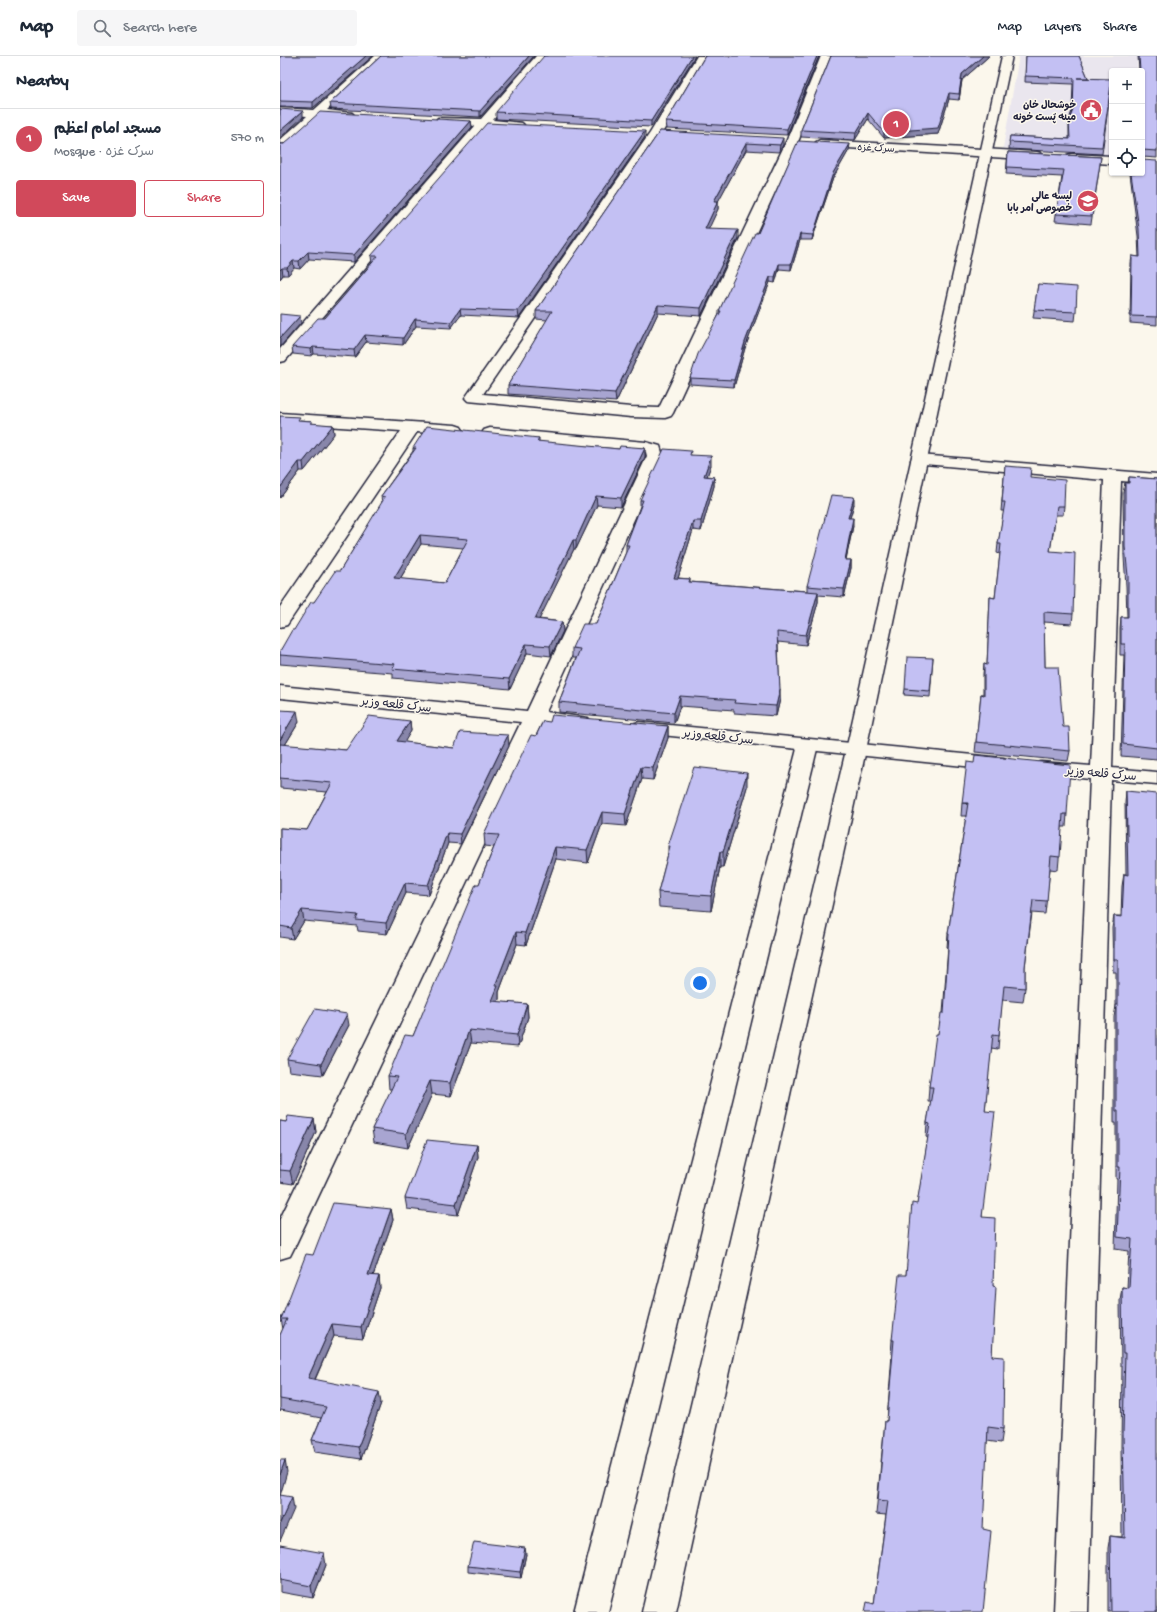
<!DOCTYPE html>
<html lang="en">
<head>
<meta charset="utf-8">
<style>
  :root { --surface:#fff; --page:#f6f6f7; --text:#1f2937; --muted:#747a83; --line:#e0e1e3; --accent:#d1495b }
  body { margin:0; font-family:"Gochi Hand","Playpen Sans Arabic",sans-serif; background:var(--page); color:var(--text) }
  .controls { position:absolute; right:12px; top:12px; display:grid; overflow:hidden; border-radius:4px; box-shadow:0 1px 3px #0004 }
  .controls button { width:36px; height:36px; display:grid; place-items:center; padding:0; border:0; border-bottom:1px solid var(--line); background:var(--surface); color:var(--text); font:20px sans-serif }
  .you { position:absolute; left:420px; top:927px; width:14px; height:14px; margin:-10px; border:3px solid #fff; border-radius:50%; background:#1a73e8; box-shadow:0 0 0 6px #1a73e833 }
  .badge { display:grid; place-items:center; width:26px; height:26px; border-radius:50%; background:var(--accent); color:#fff; font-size:13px; font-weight:700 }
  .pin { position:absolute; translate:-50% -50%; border:2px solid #fff; box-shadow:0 1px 4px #0006 }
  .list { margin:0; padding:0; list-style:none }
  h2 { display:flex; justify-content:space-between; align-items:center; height:52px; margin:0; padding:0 16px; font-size:17px }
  h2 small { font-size:13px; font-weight:400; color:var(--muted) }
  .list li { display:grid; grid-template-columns:26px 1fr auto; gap:12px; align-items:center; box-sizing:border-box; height:60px; padding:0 16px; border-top:1px solid var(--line) }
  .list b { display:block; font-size:15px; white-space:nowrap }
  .list p { margin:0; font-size:13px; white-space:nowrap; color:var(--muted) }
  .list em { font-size:13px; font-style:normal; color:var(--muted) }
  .actions { display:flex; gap:8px; padding:12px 16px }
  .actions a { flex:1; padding:9px 0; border:1px solid var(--accent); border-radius:4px; text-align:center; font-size:14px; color:var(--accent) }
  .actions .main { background:var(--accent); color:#fff }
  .icon { flex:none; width:22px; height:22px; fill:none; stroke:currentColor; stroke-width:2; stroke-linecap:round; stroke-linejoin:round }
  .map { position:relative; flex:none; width:877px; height:1556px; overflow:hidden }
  header { display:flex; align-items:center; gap:24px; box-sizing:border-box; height:56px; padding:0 20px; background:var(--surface); border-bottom:1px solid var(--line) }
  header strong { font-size:19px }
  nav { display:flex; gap:22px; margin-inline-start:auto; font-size:14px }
  .search { width:280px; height:36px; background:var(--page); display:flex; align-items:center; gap:10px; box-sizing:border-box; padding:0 14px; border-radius:4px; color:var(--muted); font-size:15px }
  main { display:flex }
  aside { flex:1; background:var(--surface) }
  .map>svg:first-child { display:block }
  .built { fill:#eae6ee }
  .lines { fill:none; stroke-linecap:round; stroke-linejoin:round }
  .minor-casing { stroke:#22223b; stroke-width:3 }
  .tertiary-casing { stroke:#22223b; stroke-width:3 }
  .minor { fill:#fbf7ec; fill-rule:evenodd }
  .tertiary { fill:#fbf7ec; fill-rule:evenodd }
  .wall { fill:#a8a5d1; stroke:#22223b; fill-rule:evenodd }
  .shaded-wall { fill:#8886aa; stroke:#22223b }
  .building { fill:#c3c0f3; stroke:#22223b; fill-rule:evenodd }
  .labels { text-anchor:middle; stroke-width:3; stroke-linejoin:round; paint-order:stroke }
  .far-poi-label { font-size:10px; font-weight:bold; fill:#22223b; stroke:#fbf7ec; text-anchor:end }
  .far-street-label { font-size:10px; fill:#22223b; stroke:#fbf7ec }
  .street-label { font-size:12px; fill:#22223b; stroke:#fbf7ec }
</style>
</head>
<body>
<header>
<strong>Map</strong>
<div class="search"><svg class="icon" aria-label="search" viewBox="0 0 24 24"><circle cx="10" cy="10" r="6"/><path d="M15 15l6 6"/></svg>Search here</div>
<nav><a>Map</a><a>Layers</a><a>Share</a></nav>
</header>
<main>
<aside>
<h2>Nearby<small></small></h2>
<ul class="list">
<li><span class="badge">1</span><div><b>مسجد امام اعظم</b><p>Mosque · سرک غزه</p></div><em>570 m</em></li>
</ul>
<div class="actions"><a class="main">Save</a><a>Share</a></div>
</aside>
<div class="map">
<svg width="877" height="1556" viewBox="0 0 877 1556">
  <rect width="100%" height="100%" fill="#fbf7ec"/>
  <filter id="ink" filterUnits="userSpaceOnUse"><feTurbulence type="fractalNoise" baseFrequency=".025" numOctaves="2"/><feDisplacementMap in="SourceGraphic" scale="8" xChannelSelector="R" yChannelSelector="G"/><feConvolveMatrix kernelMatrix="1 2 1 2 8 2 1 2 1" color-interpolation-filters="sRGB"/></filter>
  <g filter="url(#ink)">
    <path class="built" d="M739,0h119l-1,15h-25v84l-109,-7z"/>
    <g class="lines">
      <g class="minor-casing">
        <g id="minor">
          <path d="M95,0h11l-59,54 25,3 2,2 -2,2h-32l-36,32 -4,1v-10l27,-24 -27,-2v-6l34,2z"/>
          <path d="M256,0h11l-54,64 29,3 2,2 -2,2 -35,-1 -202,235 -5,1v-13l195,-223 -33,-3 -4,-1 -2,-2 2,-2 43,1z"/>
          <path d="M417,0h10l-45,77 -179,261 148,13 28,1 127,-266 35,-86h10l-33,86 -125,271 -2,3 -6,2 -34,-1 -163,-16 -3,-3 185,-265z"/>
          <path d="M540,84l217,12 4,1 2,3 -2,3 -4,1 -221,-14 -2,-2 2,-2z"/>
          <path d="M791,98l41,2v8l-45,-3 -2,-3 2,-3z"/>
          <path d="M0,357l175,12 6,2 2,3 -2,3 -6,2 -38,-3 -130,193 -7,2v-20l121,-176 -121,-8z"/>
          <path d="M210,372l156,14 14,4 3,10 -117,256 42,6 3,4 -3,4 -7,2 -40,-4 -247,524 -4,8 -10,3v-40l241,-497 -241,-24v-12l247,25 120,-255 -1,-4 -162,-16 -2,-3 2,-3z"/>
          <path d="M639,399l238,19v10l-36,-3 -9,287 45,4v12l-46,-4 -23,832h-34l36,-833 -49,-5 -7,-2 -4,-4 4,-4 7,-2 50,4 13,-286 -191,-17 -2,-3 2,-3z"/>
          <path d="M359,666l364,36 7,2 3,4 -3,4 -7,2 -371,-38 -3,-4 3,-4z"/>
        </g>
      </g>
      <g class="tertiary-casing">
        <g id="tertiary">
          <path d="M722,0h10l-146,694 -190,862h-34l204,-862z"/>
          <path d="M528,683l7,2 3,4 -210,867h-34l224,-867 3,-4z"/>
        </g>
      </g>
      <use href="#minor" class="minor"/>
      <use href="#tertiary" class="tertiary"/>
    </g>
    <g class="wall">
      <path d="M0,0h93l-60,52 -33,-1z"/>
      <path d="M101,0h153l-54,61 -149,-8 -1,-6z"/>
      <path d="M415,0l-44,71 -155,-8v-7z"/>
      <path d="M425,0h114l-32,79 -120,-6 -1,-7z"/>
      <path d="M551,0h158l-27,24 -3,20 -10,-1 -11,35 -54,4 -16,-19 -13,21 -54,-3v-7z"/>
      <path d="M746,0h53l9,22 23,7 -9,69 -93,-5 1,-13 59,3v-19l3,-9 1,-27 -48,-2z"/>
      <path d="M858,0h19v102l-15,-1v-86h-3z"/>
      <path d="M191,65l1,6 -118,135 -45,-3 -9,10 -6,-1 -6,7h-5l-3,4v-135z"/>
      <path d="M380,75l123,14 -4,7 -33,-2 -28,51v8l-10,20 30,9 -37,78 -43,-3 -42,89 -108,-8v-9l39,-65 -11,-1v-8z"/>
      <path d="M365,81l-126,181 -58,-3 -10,13 -35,-2 -13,19 -37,-3 -11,15 -41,-3 -2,2 -19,-2 -1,-7 33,-29 47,-55 -1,-7z"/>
      <path d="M569,94l-16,28 -21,62h-12l-9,30 -12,-1 -4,14 -5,-1 -25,66 -11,39 -44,-3v-6l29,-63v-4l39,-78z"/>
      <path d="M728,96l93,5 -10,67 -36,-3 7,-44 -56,-3z"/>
      <path d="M877,105v164l-27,-2 1,-60 1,-7 7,1 -1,-21 -8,-63h12z"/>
      <path d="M758,228l38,28 -1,9 -42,-3z"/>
      <path d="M20,364l12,1v3l21,1 1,9 -30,37h-4l-20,27z"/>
      <path d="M259,382v4l80,7 26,-1v9l-24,50 -24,-2 -21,44h-2l-35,70 23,3 1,9 -12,25 -24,-3 -17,36 -117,-11v-5l-113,-9v-13l34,-49 26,-31 42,-68 -1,-7 32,-45v-3zM141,488l42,4 -18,35 -45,-4z"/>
      <path d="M411,399l20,10 -4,11 7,1v9l-13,45 -8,-1 -15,48 12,1v3l117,9v-5l47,-82 -4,14 3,8 -7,34h5v8l-7,29 -26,-2v7l-12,43 -28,-3 2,57 -4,17 -42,-3v-3l-54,-4 -6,17 -115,-11v-10l17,-44h-4v-10l24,-24 30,-72v-7l14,-39v-6z"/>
      <path d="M725,410l25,11 34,29 -1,9h-7l-6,36 23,63 -1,10 -28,-2 1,45 18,60 7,24 -2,10 -93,-9 6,-58h2v-20l1,-10 3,1 3,-68 5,1 5,-44 -3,-1 1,-9 6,-33h-3z"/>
      <path d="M849,421l28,2v280l-36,-3 3,-101h-4v-27l1,-11h6l-1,-31 -2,-29 -1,-64 2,-10h3z"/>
      <path d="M653,602l-3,39 -26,-2 1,-6z"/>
      <path d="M0,654l19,12 -14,23 61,5 64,-29 1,10 -7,11 50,6 55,-2 -48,98 -13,-1 -19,52 -23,-2 -19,41 -29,-3 -1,-5 -53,-5 -11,18 -13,-2v-109l27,2 20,-38 -47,-4z"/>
      <path d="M270,666l118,4v12l-15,42 -11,-1 -16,47 -24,-2 -14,39 -32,-4 -30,86 -9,-1 -18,48v7l-1,3 29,2 1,13 -10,30 -47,-4 -20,53 -19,-2 -24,54 -34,-6 -2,-13 20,-40h-3l-1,-13 25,-40 66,-152 15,-37 -9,-1 -1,-12 52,-98z"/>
      <path d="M467,731l-24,80h-3l-9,44 -52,-4 -1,-15 10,-38v-8z"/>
      <path d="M846,735l31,821h-49v-64l2,-12 12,1 -1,-91 1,-80h-1l-1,-66 2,-13 5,1 2,-37 -14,-2 2,-70h-1v-56h-2v-106l2,-11v-34h-3l-1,-44 2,-12h7l1,-30 2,-12h2l-1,-71z"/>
      <path d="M682,747l105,11 -1,13h-4l-4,43 -8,-1 -5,45 -13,-1 -7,54v21l-2,14 -21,-2 -4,49 -7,-1 -6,63 -3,106 11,69 -1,70 11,73 -2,14 -14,-2 -113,163 12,-89 -10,-1 9,-93h2l5,-67h-1l1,-14 14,-65 22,-137 -2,-1 1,-14 4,-22h-3l1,-14 9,-53 5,-21 5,-66h-1l1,-13 18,-118h-5z"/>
      <path d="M69,969l-26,50 -34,-4 -2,-12z"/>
      <path d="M34,1063l2,13 -23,52 -13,-2v-61l6,1z"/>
      <path d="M197,1089l1,12 -20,58 -51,-6 -2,-11z"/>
      <path d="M111,1153l2,11 -20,56h6l1,12 -17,51 -29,-3 -19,44 66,23 -20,56 -46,-7 -3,-12 9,-22 -40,-8 -1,2v-77l3,-6 -2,-10 32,-64z"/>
      <path d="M0,1489l46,20 -13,33 -33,-6z"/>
      <path d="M246,1498l-5,24 -53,-6v-6z"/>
    </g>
    <g class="shaded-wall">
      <path d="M86,0h7l-60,52v-6z"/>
      <path d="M249,0h5l-54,61v-6z"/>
      <path d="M412,0h3l-44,71v-6z"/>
      <path d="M537,0h2l-32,79v-6z"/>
      <path d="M703,0h6l-27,24 -3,20 3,-26z"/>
      <path d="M669,37v6l-11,35 -54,4v-6z"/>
      <path d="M23,55v6l-23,21v-7z"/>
      <path d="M588,57v6l-13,21 1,-7z"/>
      <path d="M191,65l1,6 -118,135v-7z"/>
      <path d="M365,75v6l-126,181 -1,-7z"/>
      <path d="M503,82v7l-4,7 1,-7z"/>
      <path d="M466,87v7l-32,59v-8z"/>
      <path d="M570,88l-1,6 -16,28 -21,62 1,-5 20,-62z"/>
      <path d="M438,145v8l-13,28v-8z"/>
      <path d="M458,174v8l-37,78v-8z"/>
      <path d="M520,178v6l-9,30v-6z"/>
      <path d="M28,196l1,7 -9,10 -1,-8z"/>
      <path d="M13,205l1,7 -6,7 -1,-7z"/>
      <path d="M499,208v5l-4,14v-6z"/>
      <path d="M2,212l1,7 -3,4v-9z"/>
      <path d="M490,221v5l-25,66 -11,39v-7l11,-38z"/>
      <path d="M378,249v8l-42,89 -1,-9z"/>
      <path d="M180,253l1,6 -10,13v-6z"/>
      <path d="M20,260l1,7 -21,24v-9z"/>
      <path d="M135,263l1,7 -13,19v-7z"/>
      <path d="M85,279l1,7 -11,15 -1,-7z"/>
      <path d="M33,291l1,7 -2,2 -1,-7z"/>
      <path d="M53,369l1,9 -30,37 -1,-9z"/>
      <path d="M365,392v9l-24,50v-9z"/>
      <path d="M431,400v9l-7,20v-9z"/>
      <path d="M19,406l1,9 -20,27v-10z"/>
      <path d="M434,421v9l-13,45v-10z"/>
      <path d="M316,440l1,9 -21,44v-9z"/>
      <path d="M574,441v7l-6,21v-7z"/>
      <path d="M573,462v8l-9,41 1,-7z"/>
      <path d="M413,465v9l-18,58 -1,-10z"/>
      <path d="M140,479l1,9 -26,43 -1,-9z"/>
      <path d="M293,484l1,9 -39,79v-9z"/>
      <path d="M571,504v8l-7,29v-8z"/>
      <path d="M538,536v10l-12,43v-10z"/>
      <path d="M282,566l1,9 -12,25 -1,-10z"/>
      <path d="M246,588l1,9 -17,36 -1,-10z"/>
      <path d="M500,633v10l-4,17v-10z"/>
      <path d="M400,640v10l-6,17v-10z"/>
      <path d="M17,655l2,11 -19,31v-13z"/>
      <path d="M130,665l1,10 -12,20 -2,-10z"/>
      <path d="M388,670v12l-15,42v-12z"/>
      <path d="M228,679l1,11 -48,98 -1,-10z"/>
      <path d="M361,711l1,12 -16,47 -1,-12z"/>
      <path d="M467,717v14l-24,80v-15z"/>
      <path d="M322,756v12l-14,39 -1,-13z"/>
      <path d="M167,777l1,10 -19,52 -1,-10z"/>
      <path d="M275,791l1,12 -30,86 -1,-12z"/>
      <path d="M440,796v15l-9,44v-15z"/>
      <path d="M125,827l1,10 -19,41 -1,-11z"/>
      <path d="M22,854l2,11 -11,18 -2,-11z"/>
      <path d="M236,876l1,12 -18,48v7l-6,15 -1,-13 3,-15z"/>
      <path d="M247,948l1,13 -10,30 -1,-12z"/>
      <path d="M67,958l2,11 -26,50 -2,-11z"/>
      <path d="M189,974l2,13 -20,53 -1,-13z"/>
      <path d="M150,1025l2,13 -24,54 -2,-14z"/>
      <path d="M34,1063l2,13 -23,52 -3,-13z"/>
      <path d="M197,1089l1,12 -20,58 -2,-11z"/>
      <path d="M111,1153l2,11 -24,67 -1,-12z"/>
      <path d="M99,1220l1,12 -17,51 -2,-12z"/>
      <path d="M52,1268l2,12 -24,54 -2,-12z"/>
      <path d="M99,1336l2,11 -20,56 -3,-12z"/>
      <path d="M5,1404l2,12 -7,24v-21z"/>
      <path d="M12,1441l2,12 -14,32v-18z"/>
      <path d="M245,1492l1,6 -5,24 -1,-6z"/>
      <path d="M44,1497l2,12 -13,33 -2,-12z"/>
    </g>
    <g class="building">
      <path d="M0,0h86l-53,46 -33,-1z"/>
      <path d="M101,0h148l-49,55 -150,-8z"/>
      <path d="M264,0h148l-41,65 -155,-9z"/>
      <path d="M425,0h112l-30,73 -121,-7z"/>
      <path d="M551,0h152l-21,18 -3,20 -10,-1 -11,35 -54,4 -16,-19 -12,20 -55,-3z"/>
      <path d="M746,0h53l9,22h-11l35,1 -10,68 -93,-5 1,-6 60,3 -1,-19 4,-10 1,-32 -49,-2z"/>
      <path d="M859,0h18v95l-15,-1v-79h-2z"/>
      <path d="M0,53l23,2 -23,20z"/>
      <path d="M40,56l151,9 -117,134 -46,-3 -9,9h-6l-6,7h-5l-2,2v-126h4z"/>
      <path d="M207,67l158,8 -127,180 -58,-2 -9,13 -36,-3 -12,19 -38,-3 -11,15 -41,-3 -2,2 -19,-2 26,-29h7l53,-62h-7z"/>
      <path d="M380,75l123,7 -3,7 -34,-2 -32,58h4l-13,28 33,1 -37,78 -43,-3 -43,88 -107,-8 44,-74h-16z"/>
      <path d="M518,85l52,3 -17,29 -20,62 -13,-1 -9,30h-12l-4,13h-5l-25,65 -11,38 -44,-2 8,-24 23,-43h-2l36,-78h3z"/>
      <path d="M728,96l93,5 -9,59 -36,-2 8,-44 -57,-3z"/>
      <path d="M862,104l15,1v156l-26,-1 1,-60 8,1 -1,-28 -8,-56h11z"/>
      <path d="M758,228l39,3 -1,25 -42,-2z"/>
      <path d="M0,258l20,2 -20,22z"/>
      <path d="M0,360l20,1 -2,3 14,1 -2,2 23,2 -30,37h-4l-19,26z"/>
      <path d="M147,370l112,12 -2,3 82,8 1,-3 25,2 -24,50 -25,-2 -20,44h-3l-38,79 27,3 -12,24 -24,-2 -17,35 -117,-10 3,-5 -115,-9v-4l12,-21h2l17,-28h3l21,-31h5l45,-74 -4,-1 35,-48h-3zM140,479l48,4 -23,44 -51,-5z"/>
      <path d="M384,393l27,2 -1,4 21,1 -7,20 10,1 -13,44h-8l-19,57 16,1 -1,3 129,10 -12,43 -29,-3 3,57 -4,17 -42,-3 1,-3 -55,-4 -6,17 -115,-11 21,-53 -8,-1 11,-24h13l33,-79h-3l17,-45h-3z"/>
      <path d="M725,410l26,2 -1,9 35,3 -1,26h-7l-7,45 25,2 -2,61 -29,-2 1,55h13l5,60h6l1,24 -94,-9 5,-48 3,1v-31l3,1 3,-68 5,1 6,-54h-3l7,-42h-3z"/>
      <path d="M849,421l28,2v269l-34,-4 2,-100h-4v-27h7v-41l-3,-29v-64h4z"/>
      <path d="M551,439l23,2 -6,21h5l-8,42h6l-7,29 -37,-3z"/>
      <path d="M627,601l26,1 -3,33 -25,-2z"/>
      <path d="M0,654l17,1 -17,29z"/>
      <path d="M272,659l116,11 -15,42 -12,-1 -16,47 -23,-2 -15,38 -32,-3 -30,86 -9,-1 -21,54h3l-6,15 35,3 -10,31 -48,-5 -19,53 -20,-2 -24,53 -34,-5 25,-52 -9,-1 17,-41 8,1 63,-152h3l20,-49 -15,-1 47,-99 5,1 7,-15 7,1z"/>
      <path d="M89,660l41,5 -13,20 57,7 6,-16 48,3 -48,99 -13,-1 -19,52 -23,-2 -19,40 -30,-3 2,-5 -56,-5 -11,18 -11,-2v-98l27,2 25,-47 -52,-5v-34l66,6z"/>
      <path d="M695,699l95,10v3l-3,46h-4l-3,43 -9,-1 -4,45 -14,-1 -8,67v21l-21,-2 -5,49 -6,-1 -8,77 10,1 -13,105 13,1 -2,68 3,1 -4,69 12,1 -1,72 -15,-2 -5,102 8,2 -8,81h-118l2,-10 7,2 14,-103 -10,-1 7,-79h2l7,-81h-2l7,-65h7l6,-72 5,1 13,-80 -3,-1 6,-36h-4l7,-53h2l3,-21h3l5,-79h-1l20,-131h-6l5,-41 7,1z"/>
      <path d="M414,711l53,6 -24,79h-3l-9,44 -53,-4 12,-46h-2z"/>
      <path d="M846,735l31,3v818h-46l-1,-76 15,2 -2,-104 2,-81h-2l-1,-66 7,1 3,-49 -15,-2 3,-70h-2v-56h-2v-106h2v-45h-4v-44l8,1 2,-43 4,1z"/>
      <path d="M35,953l32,5 -26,50 -34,-5z"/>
      <path d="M8,1060l26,3 -24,52 -10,-1v-49l6,1z"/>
      <path d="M147,1084l50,5 -21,59 -51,-6z"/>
      <path d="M53,1147l58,6 -23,66 11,1 -18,51 -29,-3 -24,54 71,14 -21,55 -46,-7 14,-33 -46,-8v-64l7,-16h-6l25,-65 7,1z"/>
      <path d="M0,1404h5l-5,15z"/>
      <path d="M0,1439l12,2 -12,26z"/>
      <path d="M194,1486l51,6 -5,24 -52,-6z"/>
      <path d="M0,1489l44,8 -13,33 -31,-6z"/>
    </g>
  </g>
  <defs>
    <g id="civic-disc" transform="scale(1.15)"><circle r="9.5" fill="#d1495b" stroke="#fbf7ec"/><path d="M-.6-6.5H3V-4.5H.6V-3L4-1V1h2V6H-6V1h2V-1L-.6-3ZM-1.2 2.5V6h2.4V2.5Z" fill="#fff"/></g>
    <g id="school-disc" transform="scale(1.15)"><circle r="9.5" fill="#d1495b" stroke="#fbf7ec"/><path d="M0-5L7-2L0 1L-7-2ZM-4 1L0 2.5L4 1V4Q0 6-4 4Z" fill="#fff"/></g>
  </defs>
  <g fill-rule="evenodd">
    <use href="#civic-disc" x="811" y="54"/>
    <use href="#school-disc" x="808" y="145"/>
  </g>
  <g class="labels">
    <g class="far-poi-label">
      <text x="796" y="52">خوشحال خان<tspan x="796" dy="12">مینه پُست خونه</tspan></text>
      <text x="792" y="143">لیسه عالی<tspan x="792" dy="12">خصوصی امر بابا</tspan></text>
    </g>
    <g class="far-street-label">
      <text transform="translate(596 91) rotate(3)" y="4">سرک غزه</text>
    </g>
    <g class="street-label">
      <text transform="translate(116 648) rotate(6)" y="4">سرک قلعه وزیر</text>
      <text transform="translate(438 680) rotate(6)" y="4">سرک قلعه وزیر</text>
      <text transform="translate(821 717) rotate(5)" y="4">سرک قلعه وزیر</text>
    </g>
  </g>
</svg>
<div class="controls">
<button>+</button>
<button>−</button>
<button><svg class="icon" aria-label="locate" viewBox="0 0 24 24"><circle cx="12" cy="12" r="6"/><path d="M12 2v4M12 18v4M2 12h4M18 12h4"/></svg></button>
</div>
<div class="you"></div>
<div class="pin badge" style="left:616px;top:68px">1</div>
</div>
</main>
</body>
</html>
